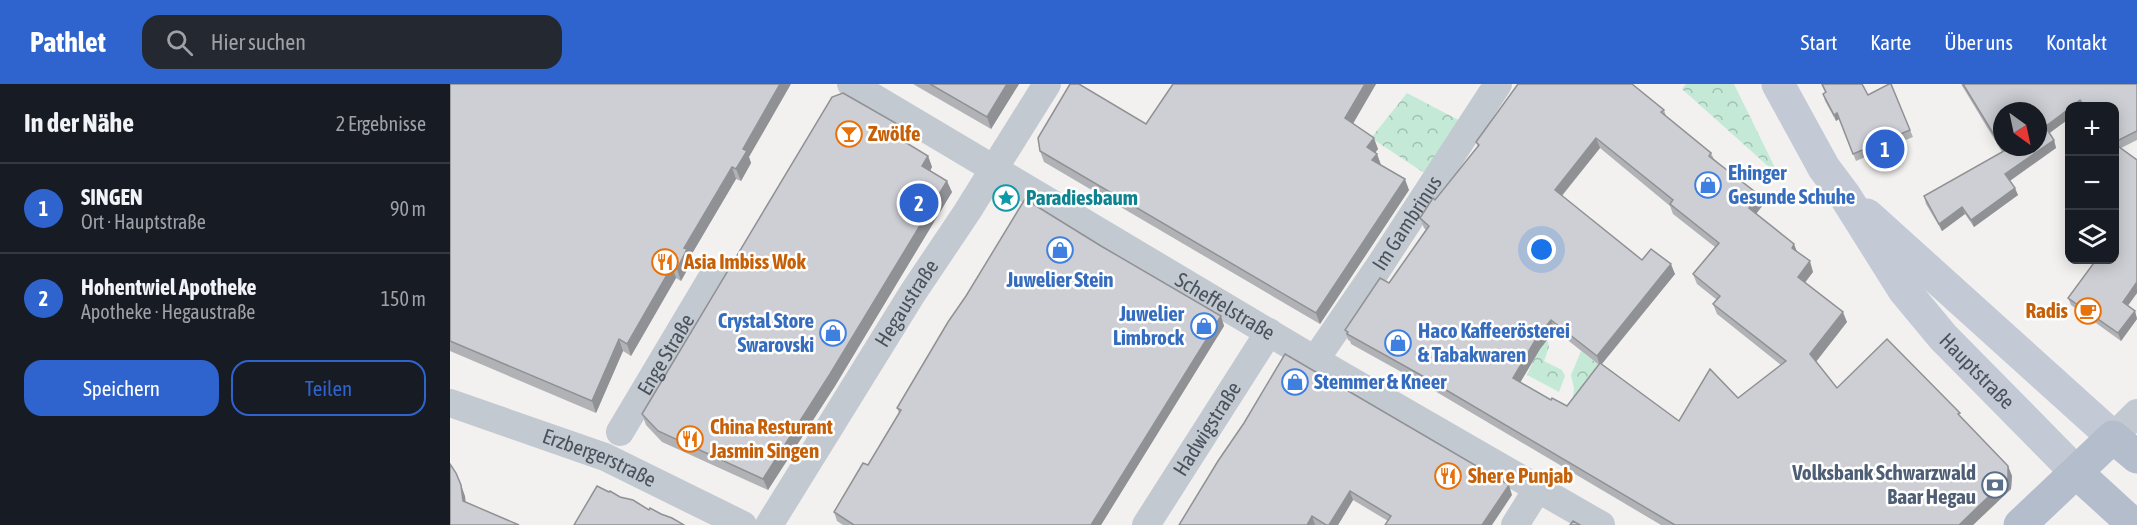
<!DOCTYPE html>
<html lang="de">
<head>
<meta charset="utf-8">
<style>
  :root { --surface:#171b24; --page:#242831; --text:#f1f3f6; --muted:#9ea1a6; --line:#363941; --accent:#2f64ce }
  body { margin:0; font-family:"Asap Condensed",sans-serif; background:var(--page); color:var(--text) }
  .controls { position:absolute; right:18px; top:18px; display:grid; overflow:hidden; border-radius:12px; box-shadow:0 3px 15px #0003 }
  .controls button { width:54px; height:54px; display:grid; place-items:center; padding:0; border:0; border-bottom:2px solid var(--line); background:var(--surface); color:var(--text); font:30px sans-serif }
  .compass { position:absolute; left:1543px; top:18px; width:54px; height:54px; border-radius:50%; background:var(--surface); box-shadow:0 3px 15px #0003; rotate:147deg }
  .you { position:absolute; left:1092px; top:166px; width:21px; height:21px; margin:-15px; border:4px solid #fff; border-radius:50%; background:#1a73e8; box-shadow:0 0 0 9px #1a73e833 }
  .badge { display:grid; place-items:center; width:39px; height:39px; border-radius:50%; background:var(--accent); color:#fff; font-size:20px; font-weight:700 }
  .pin { position:absolute; translate:-50% -50%; border:3px solid #fff; box-shadow:0 2px 6px #0006 }
  .list { margin:0; padding:0; list-style:none }
  h2 { display:flex; justify-content:space-between; align-items:center; height:78px; margin:0; padding:0 24px; font-size:26px }
  h2 small { font-size:20px; font-weight:400; color:var(--muted) }
  .list li { display:grid; grid-template-columns:39px 1fr auto; gap:18px; align-items:center; box-sizing:border-box; height:90px; padding:0 24px; border-top:2px solid var(--line) }
  .list b { display:block; font-size:22px; white-space:nowrap }
  .list p { margin:0; font-size:20px; white-space:nowrap; color:var(--muted) }
  .list em { font-size:20px; font-style:normal; color:var(--muted) }
  .actions { display:flex; gap:12px; padding:18px 24px }
  .actions a { flex:1; padding:14px 0; border:2px solid var(--accent); border-radius:18px; text-align:center; font-size:21px; color:var(--accent) }
  .actions .main { background:var(--accent); color:#fff }
  .icon { flex:none; width:33px; height:33px; fill:none; stroke:currentColor; stroke-width:2; stroke-linecap:round; stroke-linejoin:round }
  .map { position:relative; flex:none; width:1687px; height:441px; overflow:hidden }
  header { display:flex; align-items:center; gap:36px; box-sizing:border-box; height:84px; padding:0 30px; background:var(--accent); color:#fff }
  header strong { font-size:28px }
  nav { display:flex; gap:33px; margin-inline-start:auto; font-size:21px }
  .search { width:420px; height:54px; background:var(--page); display:flex; align-items:center; gap:15px; box-sizing:border-box; padding:0 21px; border-radius:18px; color:var(--muted); font-size:22px }
  main { display:flex }
  aside { flex:1; background:var(--surface) }
  .map>svg:first-child { display:block }
  .park { fill:url(#park-crowns) }
  .lines { fill:none; stroke-linecap:round; stroke-linejoin:round }
  .street { stroke:#c3c9d0; stroke-width:28 }
  .secondary { stroke:#c3cad5; stroke-width:33 }
  .primary { stroke:#b3bdcc; stroke-width:33 }
  .wall { fill:#b1b2b6; fill-rule:evenodd }
  .shaded-wall { fill:#909194 }
  .building { fill:#cecfd4; stroke:#909194; stroke-width:1.5; fill-rule:evenodd }
  .labels { text-anchor:middle; stroke-width:5; stroke-linejoin:round; paint-order:stroke }
  .food-label { font-size:21px; font-weight:bold; fill:#c56008; stroke:#fff; text-anchor:start }
  .shop-label { font-size:21px; font-weight:bold; fill:#366cbe; stroke:#fff; text-anchor:start }
  .culture-label { font-size:21px; font-weight:bold; fill:#0d838f; stroke:#fff; text-anchor:start }
  .street-label { font-size:21px; fill:#4a525c; stroke:#fff }
  .service-label { font-size:21px; font-weight:bold; fill:#4e5e75; stroke:#fff; text-anchor:end }
</style>
</head>
<body>
<header>
<strong>Pathlet</strong>
<div class="search"><svg class="icon" aria-label="search" viewBox="0 0 24 24"><circle cx="10" cy="10" r="6"/><path d="M15 15l6 6"/></svg>Hier suchen</div>
<nav><a>Start</a><a>Karte</a><a>Über uns</a><a>Kontakt</a></nav>
</header>
<main>
<aside>
<h2>In der Nähe<small>2 Ergebnisse</small></h2>
<ul class="list">
<li><span class="badge">1</span><div><b>SINGEN</b><p>Ort · Hauptstraße</p></div><em>90 m</em></li>
<li><span class="badge">2</span><div><b>Hohentwiel Apotheke</b><p>Apotheke · Hegaustraße</p></div><em>150 m</em></li>
</ul>
<div class="actions"><a class="main">Speichern</a><a>Teilen</a></div>
</aside>
<div class="map">
<svg width="1687" height="441" viewBox="0 0 1687 441">
  <defs>
    <pattern id="park-crowns" width="20" height="18" patternUnits="userSpaceOnUse" patternTransform="scale(1.5)"><rect width="20" height="18" fill="#c4ead7"/><path d="M2 6a3 3 0 1 1 6 0M12 15a3 3 0 1 1 6 0" fill="none" stroke="#a1c0b2"/></pattern>
  </defs>
  <rect width="100%" height="100%" fill="#f2f1f0"/>
  <g class="park">
    <path d="M1236,0h48l45,92 -97,-87z"/>
    <path d="M957,9l63,33 -35,54 -64,-42z"/>
    <path d="M1098,257l1,6 -5,14 18,9 3,6 -6,16 -32,-17 14,-32z"/>
    <path d="M1131,267l19,15 -22,37 -5,-6 1,-9 -3,-13z"/>
  </g>
  <g class="lines">
    <g class="street">
      <path id="s1" d="M401,0l464,276 286,165"/>
      <path id="s2" d="M865,276l63,-92 120,-184"/>
      <path id="s3" d="M0,319l155,54 138,68"/>
      <path id="s4" d="M170,348l93,-156"/>
      <path d="M1663,353l24,-24"/>
      <path id="s5" d="M319,441l143,-231 55,-82 80,-128"/>
      <path id="s6" d="M696,441l123,-193"/>
      <path d="M1065,441l23,-37"/>
    </g>
    <g class="secondary">
      <path id="s7" d="M1328,0l46,84 21,28 59,94 39,47 134,136"/>
      <path d="M1417,131l246,222"/>
    </g>
    <g class="primary">
      <path d="M1627,389l57,52"/>
      <path d="M1570,441l93,-88 24,20"/>
    </g>
  </g>
  <g class="wall">
    <path d="M0,0l299,73 2,6 -10,18 -5,-2 -46,78 2,4 -11,20 -5,-3 -45,78 -8,-5 -27,62 -146,-62z"/>
    <path d="M463,0h106l-28,45z"/>
    <path d="M723,0h203l-23,40 25,25 -3,4 2,1 4,11 28,25 -89,134 -276,-162 -4,-11 106,-27z"/>
    <path d="M1371,0h41l6,11 23,-11 22,53 -57,24 -17,-42 -3,2 -11,-20 -2,-7 2,-2z"/>
    <path d="M1511,0h176v56l-16,8 16,12v133l-9,13 7,5 2,8 -16,22 -50,-36 -3,-7 47,-38 1,-88 -1,-3v-63h-45v12l-21,15 5,7 2,8 -46,33 8,14 -44,32 -9,-13 -23,17 -16,-27 -2,-8 78,-44z"/>
    <path d="M1214,26l2,6 45,37 3,6 49,46 -7,8 41,39 16,20 -8,11 42,39 -31,40 21,26 125,30 46,48 4,10 -1,13 -38,36h-312l-238,-141 -72,-40 -1,-3 -2,-1 -3,-10 44,-47 37,-53 -2,-2 -4,-10 58,-71 -2,-5zM1150,64l70,58 3,8 42,33 -22,27 4,10 20,16 -4,4 4,10 64,51 -43,33 -59,23 -77,-57 73,-90 -33,-14 -80,-64zM1105,246l44,35 -32,41 -16,-6 -31,-18 20,-33z"/>
    <path d="M456,45l4,11 -2,4 20,12 4,11 -2,4 22,21 -117,194 -67,104 -106,-48 -16,-17 -4,-11z"/>
    <path d="M651,162l120,70 3,10 -123,199h-258l-6,-4 -3,-9 34,-47 31,-52 -2,-5z"/>
    <path d="M768,377l294,34 -124,26 -35,-21 -15,25h-159z"/>
  </g>
  <g class="shaded-wall">
    <path d="M330,0h11l-42,73 2,6 -10,18 -5,-12 7,-20z"/>
    <path d="M557,0h12l-28,45 -4,-12z"/>
    <path d="M915,0h11l-27,46 -4,-12z"/>
    <path d="M1630,16l3,6h-11z"/>
    <path d="M1620,24v10l-30,22 -2,-8z"/>
    <path d="M1387,29l2,6 -3,2 -2,-6z"/>
    <path d="M456,45l4,11 -6,11 -4,-12z"/>
    <path d="M924,54l4,11 -7,9 -4,-11z"/>
    <path d="M1146,54l4,10 -42,52 -3,-10z"/>
    <path d="M1604,56l2,8 -48,34 -3,-8z"/>
    <path d="M927,70l4,11 -9,-5z"/>
    <path d="M478,72l4,11 -6,11 -4,-12z"/>
    <path d="M282,83l4,12 -46,78 2,4 -11,20 -4,-12 7,-21z"/>
    <path d="M955,95l4,11 -89,134 -4,-11z"/>
    <path d="M497,97l5,11 -117,194 -67,104 -5,-11z"/>
    <path d="M1565,104l3,7 -44,32 -3,-7z"/>
    <path d="M1309,111l4,10 -10,13 -4,-10z"/>
    <path d="M1512,123l3,7 -23,17 -3,-7z"/>
    <path d="M1344,160l4,10 -6,-6z"/>
    <path d="M1360,177l3,11 -12,15 -3,-10z"/>
    <path d="M1221,180l4,10 -75,92 -3,-10z"/>
    <path d="M222,182l4,12 -45,78 -4,-12z"/>
    <path d="M1687,198v11l-12,16 -2,-7z"/>
    <path d="M1685,227l2,8 -16,22 -3,-8z"/>
    <path d="M1393,228l4,10 -33,42 -4,-10z"/>
    <path d="M771,232l3,10 -123,199h-10z"/>
    <path d="M1101,236l4,10 -15,19 -23,39 -4,-10 23,-39z"/>
    <path d="M169,255l4,12 -27,62 -4,-12z"/>
    <path d="M1558,382l4,10 -1,13 -38,36h-14z"/>
    <path d="M11,401l4,11 2,17 -4,-12z"/>
    <path d="M1059,401l3,10 -20,30h-10z"/>
    <path d="M900,407l3,9 -15,25h-9z"/>
    <path d="M862,432l3,9h-8z"/>
  </g>
  <g class="building">
    <path d="M0,0h330l-37,65 4,2 -11,18 -4,-2 -48,81 3,1 -10,20 -5,-3 -45,78 -8,-5 -27,62 -142,-60z"/>
    <path d="M480,0h77l-20,33z"/>
    <path d="M620,0h9l67,40 27,-40h192l-20,34 29,20 -7,9 10,7 -5,6 33,19 -89,134 -276,-162 -2,-13z"/>
    <path d="M1068,0h114l32,26 -3,2 50,41 -2,3 50,39 -10,13 45,36 -2,4 18,13 -12,16 45,35 -33,42 27,34 50,-49 73,74 -2,1 50,52v12l-49,47h-284l-256,-151 -72,-40 1,-2 -3,-2 35,-52 9,5 40,-57 -9,-8 13,-20 2,2 44,-55 -3,-3zM1146,54l77,62 -3,4 49,39 -26,31 27,22 -7,8 73,57 -48,37 -28,-29 -31,52 -79,-58 -33,43 -15,-8 -1,2 -38,-22 23,-39 15,-19 46,36 74,-92 -20,-15 -9,11 -87,-70z"/>
    <path d="M1372,0h40l6,11 21,-11h2l19,46 -57,24 -16,-41 -3,2 -11,-21 3,-2z"/>
    <path d="M1513,0h174v47l-22,11v-36h-31l-4,-6 -8,6h-2v2l-32,24v-21h-36v36h36v-15l8,-4 8,12 -49,34 10,14 -44,32 -9,-13 -23,17 -15,-28 80,-45z"/>
    <path d="M393,9l63,36 -6,10 28,17 -6,10 25,15 -117,193 -67,105 -105,-48 -16,-17 190,-317z"/>
    <path d="M1665,60l22,16v122l-14,20 12,9 -17,22 -50,-35 28,-38h19v-86l1,-3 -1,-4z"/>
    <path d="M575,115l76,47 120,70 -130,209h-237l-20,-13 29,-49 5,2 33,-55 -4,-2 51,-86 18,-26z"/>
    <path d="M835,270l224,131 -27,40h-97l6,-9 -41,-25 -21,34h-3l-14,-9 -5,9h-128l39,-64 26,-38z"/>
    <path d="M0,380l6,9 5,12 2,16 56,24h-69z"/>
    <path d="M147,402l12,6 1,-1 10,6 13,3 16,10 1,-2 11,6 11,4 12,7h-110z"/>
    <path d="M1123,437l7,4h-10z"/>
  </g>
  <defs>
    <g id="bar-ring" transform="scale(1.35)"><circle r="9.5" fill="#fff" stroke="#e8710a" stroke-width="1.5"/><path d="M-6-5H6L.8 .8V4.5H3.5V6h-7V4.5H-.8V.8Z" fill="#e8710a"/></g>
    <g id="shop-ring" transform="scale(1.35)"><circle r="9.5" fill="#fff" stroke="#3f7fe0" stroke-width="1.5"/><path d="M-5-2.5h2.3a2.7 3.5 0 0 1 5.4 0H5L5.5 6h-11ZM-1.5-2.5h3a1.5 2.3 0 0 0-3 0Z" fill="#3f7fe0"/></g>
    <g id="sight-ring" transform="scale(1.35)"><circle r="9.5" fill="#fff" stroke="#0f9aa8" stroke-width="1.5"/><path d="M0-6L1.8-2.2L6-1.7L2.9 1.2L3.7 5.4L0 3.3L-3.7 5.4L-2.9 1.2L-6-1.7L-1.8-2.2Z" fill="#0f9aa8"/></g>
    <g id="restaurant-ring" transform="scale(1.35)"><circle r="9.5" fill="#fff" stroke="#e8710a" stroke-width="1.5"/><path d="M-5-6h1v4h1v-4h1v4h1v-4h1v5L-1.5 .5V6h-2V.5L-5-1ZM5-6V6H3V1.5H1.5Q1.5-4 5-6Z" fill="#e8710a"/></g>
    <g id="cafe-ring" transform="scale(1.35)"><circle r="9.5" fill="#fff" stroke="#e8710a" stroke-width="1.5"/><path d="M-5.5-4.5H6V0H3Q3 3.5 0 3.5H-2.5Q-5.5 3.5-5.5 0ZM3-3.2v2h1.7v-2ZM-6 4.5H4V6H-6Z" fill="#e8710a"/></g>
    <g id="bank-ring" transform="scale(1.35)"><circle r="9.5" fill="#fff" stroke="#5c6f8a" stroke-width="1.5"/><path d="M-6-4H6V4H-6ZM0-2.3a2.3 2.3 0 1 0 0 4.6a2.3 2.3 0 1 0 0-4.6Z" fill="#5c6f8a"/></g>
  </defs>
  <g fill-rule="evenodd">
    <use href="#bar-ring" x="399" y="50"/>
    <use href="#shop-ring" x="1258" y="101"/>
    <use href="#sight-ring" x="556" y="114"/>
    <use href="#shop-ring" x="610" y="166"/>
    <use href="#restaurant-ring" x="215" y="178"/>
    <use href="#cafe-ring" x="1638" y="227"/>
    <use href="#shop-ring" x="754" y="242"/>
    <use href="#shop-ring" x="383" y="249"/>
    <use href="#shop-ring" x="948" y="259"/>
    <use href="#shop-ring" x="845" y="298"/>
    <use href="#restaurant-ring" x="240" y="355"/>
    <use href="#restaurant-ring" x="998" y="392"/>
    <use href="#bank-ring" x="1545" y="401"/>
  </g>
  <g class="labels">
    <g class="food-label">
      <text x="418" y="57">Zwölfe</text>
      <text x="234" y="185">Asia Imbiss Wok</text>
      <text x="1618" y="234" text-anchor="end">Radis</text>
      <text x="260" y="350">China Resturant<tspan x="260" dy="24">Jasmin Singen</tspan></text>
      <text x="1018" y="399">Sher e Punjab</text>
    </g>
    <g class="shop-label">
      <text x="1278" y="96">Ehinger<tspan x="1278" dy="24">Gesunde Schuhe</tspan></text>
      <text x="610" y="203" text-anchor="middle">Juwelier Stein</text>
      <text x="734" y="237" text-anchor="end">Juwelier<tspan x="734" dy="24">Limbrock</tspan></text>
      <text x="364" y="244" text-anchor="end">Crystal Store<tspan x="364" dy="24">Swarovski</tspan></text>
      <text x="968" y="254">Haco Kaffeerösterei<tspan x="968" dy="24">&amp; Tabakwaren</tspan></text>
      <text x="864" y="305">Stemmer &amp; Kneer</text>
    </g>
    <g class="culture-label">
      <text x="576" y="121">Paradiesbaum</text>
    </g>
    <g class="street-label">
      <text dy="7" stroke="none"><textPath href="#s2" startOffset="165">Im Gambrinus</textPath></text>
      <text dy="7" stroke="none"><textPath href="#s5" startOffset="261">Hegaustraße</textPath></text>
      <text dy="7" stroke="none"><textPath href="#s1" startOffset="435">Scheffelstraße</textPath></text>
      <text dy="7" stroke="none"><textPath href="#s4" startOffset="90">Enge Straße</textPath></text>
      <text dy="7" stroke="none"><textPath href="#s7" startOffset="351">Hauptstraße</textPath></text>
      <text dy="7" stroke="none"><textPath href="#s6" startOffset="114">Hadwigstraße</textPath></text>
      <text dy="7" stroke="none"><textPath href="#s3" startOffset="159">Erzbergerstraße</textPath></text>
    </g>
    <g class="service-label">
      <text x="1526" y="396">Volksbank Schwarzwald<tspan x="1526" dy="24">Baar Hegau</tspan></text>
    </g>
  </g>
</svg>
<div class="controls">
<button>+</button>
<button>−</button>
<button><svg class="icon" aria-label="layers" viewBox="0 0 24 24"><path d="M12 4l9 5-9 5-9-5zM3 14l9 5 9-5"/></svg></button>
</div>
<svg class="compass" viewBox="-18 -18 36 36"><path d="M0-13l5 13h-10z" fill="#e53935"/><path d="M0 13l5-13h-10z" fill="#9ea1a6"/></svg>
<div class="you"></div>
<div class="pin badge" style="left:1435px;top:65px">1</div>
<div class="pin badge" style="left:469px;top:119px">2</div>
</div>
</main>
</body>
</html>
